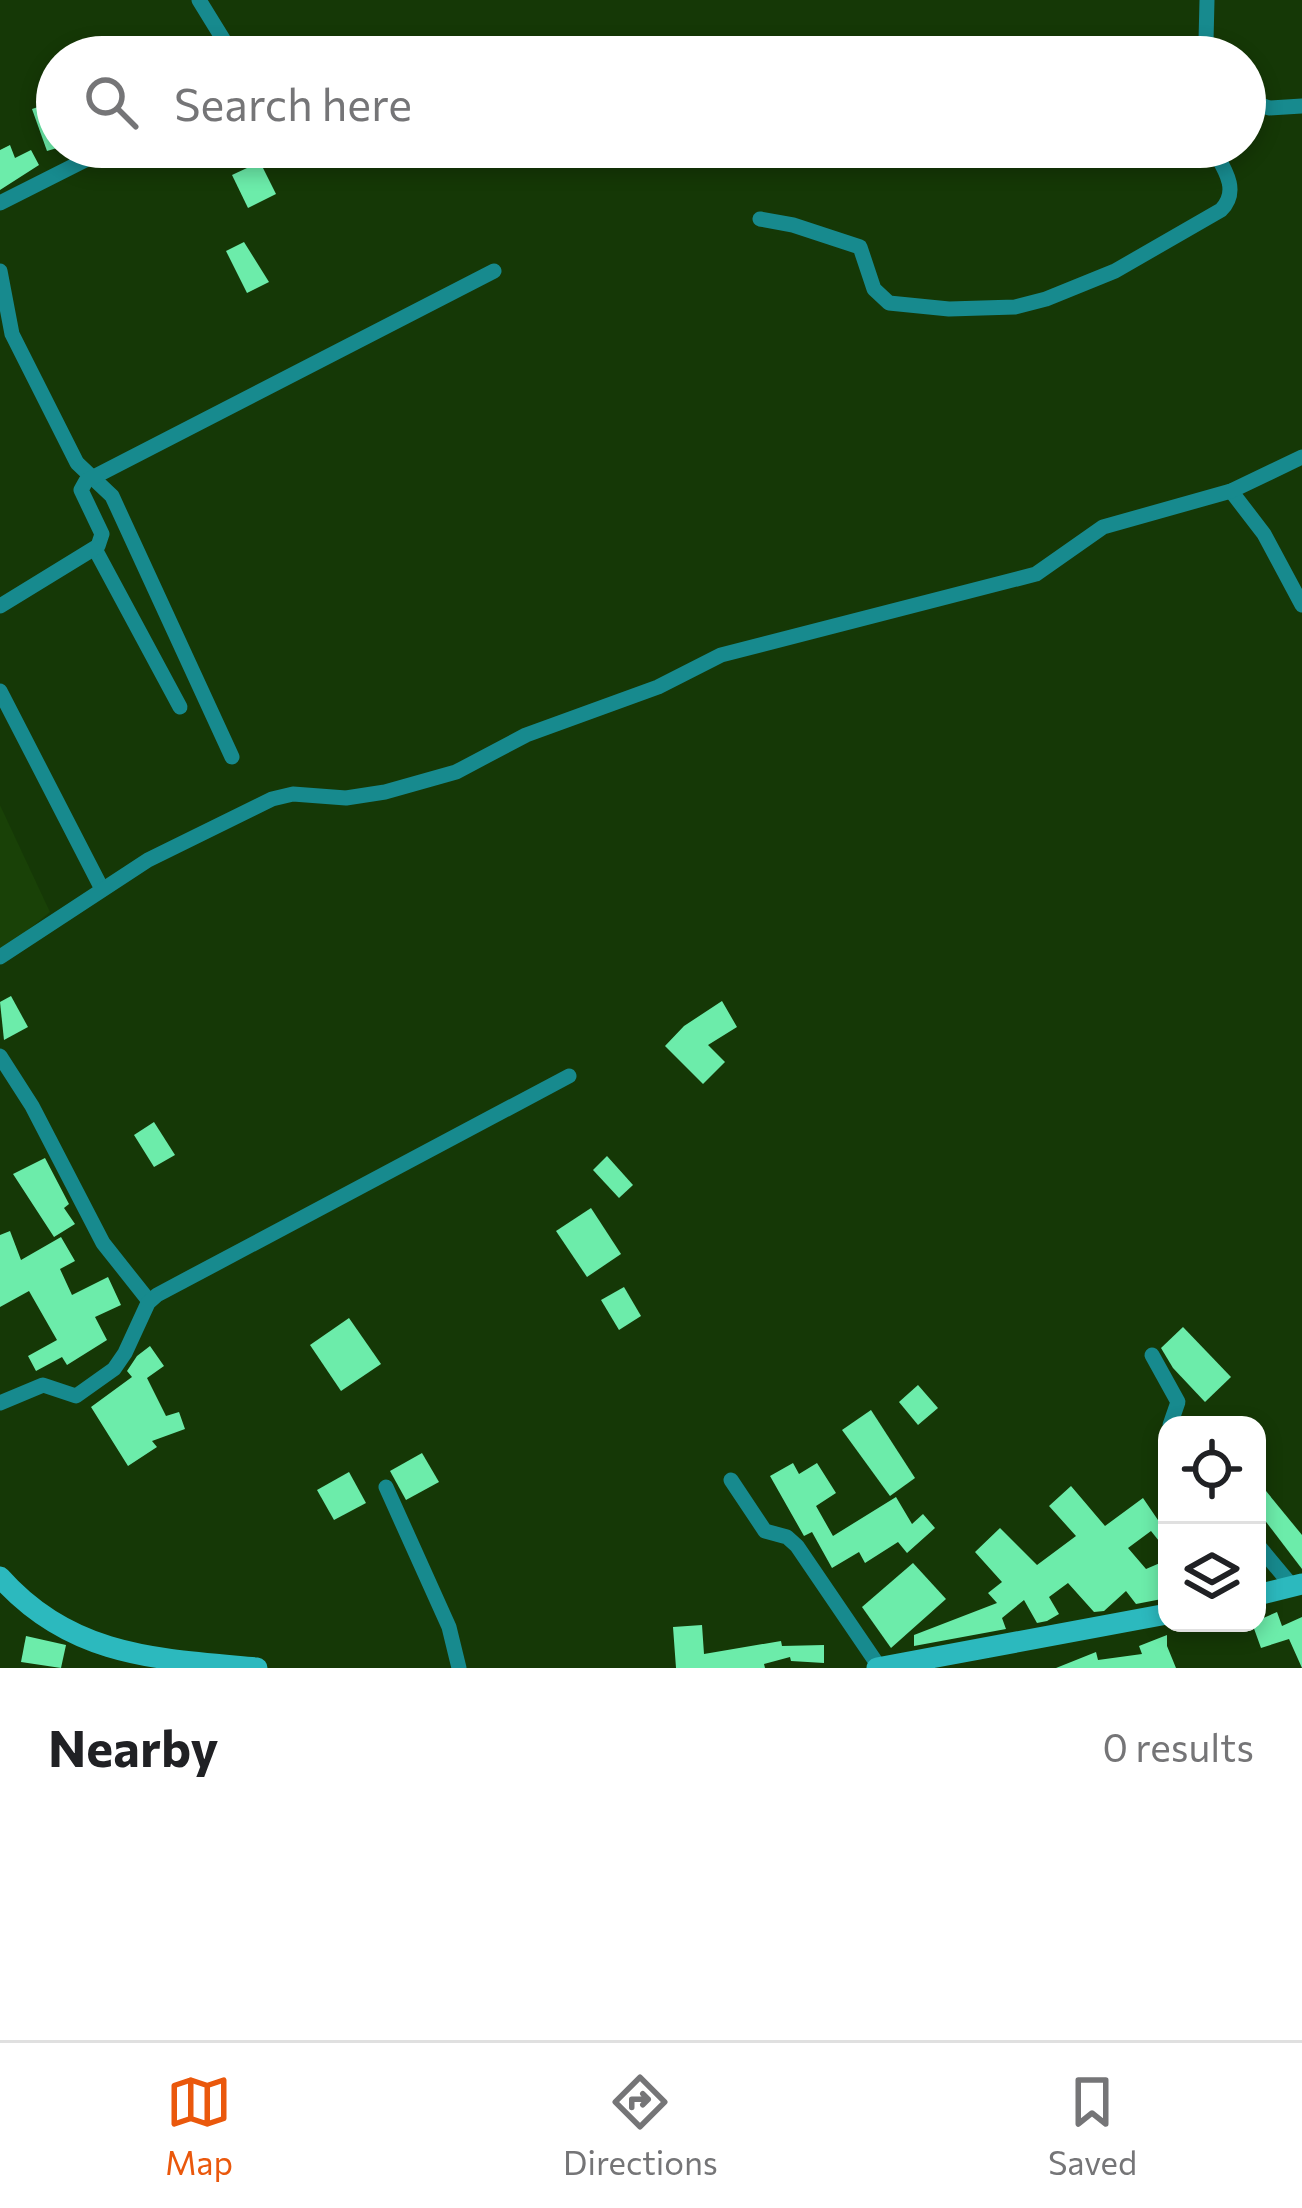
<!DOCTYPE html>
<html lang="en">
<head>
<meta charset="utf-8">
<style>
  :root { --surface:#fff; --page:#f6f6f6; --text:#202124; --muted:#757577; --line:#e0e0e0; --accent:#ea580c }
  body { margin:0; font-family:Commissioner,sans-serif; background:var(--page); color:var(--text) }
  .controls { position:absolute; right:36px; bottom:36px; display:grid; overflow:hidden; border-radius:24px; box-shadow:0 6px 18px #0003 }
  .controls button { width:108px; height:108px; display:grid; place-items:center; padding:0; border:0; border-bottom:3px solid var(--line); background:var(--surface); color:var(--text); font:60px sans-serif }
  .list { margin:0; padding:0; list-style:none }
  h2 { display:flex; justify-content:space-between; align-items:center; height:156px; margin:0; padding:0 48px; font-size:51px }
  h2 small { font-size:39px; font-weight:400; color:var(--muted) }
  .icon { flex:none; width:66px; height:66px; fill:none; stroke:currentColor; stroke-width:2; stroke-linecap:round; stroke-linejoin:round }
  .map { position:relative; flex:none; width:1302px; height:1668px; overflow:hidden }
  .search { position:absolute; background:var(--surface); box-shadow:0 6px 18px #0003; left:36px; right:36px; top:36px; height:132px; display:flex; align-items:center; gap:30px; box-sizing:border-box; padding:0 42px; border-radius:66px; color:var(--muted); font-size:45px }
  .sheet { height:372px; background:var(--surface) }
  nav { display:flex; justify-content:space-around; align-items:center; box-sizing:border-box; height:168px; border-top:3px solid var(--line); background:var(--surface); font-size:33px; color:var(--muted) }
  nav a { display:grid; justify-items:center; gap:6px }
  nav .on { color:var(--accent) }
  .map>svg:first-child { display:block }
  .built { fill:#194107 }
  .building { fill:#6cecaa }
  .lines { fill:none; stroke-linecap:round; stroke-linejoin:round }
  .street { stroke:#178a8e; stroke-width:15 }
  .secondary { stroke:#2cb9be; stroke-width:21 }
</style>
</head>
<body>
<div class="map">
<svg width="1302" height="1668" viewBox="0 0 1302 1668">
  <rect width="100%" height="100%" fill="#153806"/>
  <path class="built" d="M0,805l50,107 -50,41z"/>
  <g class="building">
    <path d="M50,103l7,19v26l-10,3 -15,-42z"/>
    <path d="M10,145l5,13 16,-8 8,15 -39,25v-40z"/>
    <path d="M260,162l16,32 -28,14 -16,-33z"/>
    <path d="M244,242l25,40 -22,11 -21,-42z"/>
    <path d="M11,996l17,31 -24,13 -4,-38z"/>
    <path d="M722,1001l15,26 -29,18 17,17 -22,22 -38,-38 19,-20z"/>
    <path d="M154,1122l21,33 -21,12 -20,-32z"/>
    <path d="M607,1156l26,29 -14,13 -26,-28z"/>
    <path d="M45,1158l24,46 -5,4 11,16 -21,13 -41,-63z"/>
    <path d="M591,1208l30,46 -34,23 -31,-46z"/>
    <path d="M10,1231l11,29 40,-23 14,24 -15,8 12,26 36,-18 13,28 -26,12 12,23 -40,25 -5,-8 -26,14 -8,-15 29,-16 -28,-49 -29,16v-72z"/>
    <path d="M624,1287l17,29 -22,14 -18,-30z"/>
    <path d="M349,1318l32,46 -40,27 -31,-46z"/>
    <path d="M1183,1327l48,50 -26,25 -32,-34 -12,-20z"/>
    <path d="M150,1346l14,20 -17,12 19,38 13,-4 6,17 -33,12 5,6 -29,19 -37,-59 41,-30 -5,-6 10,-15z"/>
    <path d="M918,1385l20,23 -20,17 -19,-23z"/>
    <path d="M871,1410l44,68 -25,18 -48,-66z"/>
    <path d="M422,1453l17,29 -33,18 -16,-29z"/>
    <path d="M793,1463l6,11 18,-11 19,30 -20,13 17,30 63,-39 16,27 11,-10 12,14 -28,25 -9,-11 -33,21 -6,-11 -27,16 -20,-36 -8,4 -34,-60z"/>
    <path d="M349,1472l17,31 -32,17 -17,-30z"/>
    <path d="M1257,1480l45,55v34l-45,-59z"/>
    <path d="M1071,1486l34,40 38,-28 17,25 7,-6v34l-16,-20 -23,17 18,21 21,-9v38l-31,6 -10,-13 -22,20 -10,1 -26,-29 -19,14 10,17 -12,7 -10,2 -13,-23 -22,18 4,11 -92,17v-11l83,-32 -9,-10 14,-11 -27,-30 25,-24 37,37 39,-29 -27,-30z"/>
    <path d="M913,1563l33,36 -55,49 -29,-41z"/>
    <path d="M1277,1612l5,14 20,-9v51l-13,-29 -28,9 -9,-25z"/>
    <path d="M702,1625l2,29 77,-13 1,5 42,-1v18l-33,-2 -1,-4 -26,7 1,4h-89l-3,-41z"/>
    <path d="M1167,1635v11l9,22h-120l40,-16 2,8 44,-6 -3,-8z"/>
    <path d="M26,1636l40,9 -5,23 -40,-6z"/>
  </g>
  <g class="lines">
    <g class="street">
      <path d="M199,0l24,39 4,18"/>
      <path d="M1207,0l-1,41 4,16"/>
      <path d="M1245,99l24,9 33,-2"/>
      <path d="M0,203l111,-56"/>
      <path d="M760,219l33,6 67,22 14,42 15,14 60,6 66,-2 31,-8 69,-28 106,-61c20,-20 2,-43 -9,-63"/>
      <path d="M0,271l12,63 65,129 35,33 120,261"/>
      <path d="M1231,491l33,43 38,71"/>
      <path d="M95,549l85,158"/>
      <path d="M0,606l98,-60 4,-12 -21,-44 5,-9 408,-210"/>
      <path d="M0,691l102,198"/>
      <path d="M0,957l148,-97 124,-61 21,-5 53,4 39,-6 71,-20 70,-37 132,-48 63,-32 315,-81 67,-47 128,-36 71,-34"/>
      <path d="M0,1056l32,50 71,137 46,58"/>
      <path d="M1152,1355l26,47 -8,23"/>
      <path d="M0,1403l43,-18 33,11 38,-27 11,-16 23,-50 9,-8 412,-219"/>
      <path d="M731,1480l34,51 22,6 10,9 83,122"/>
      <path d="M386,1487l63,140 10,41"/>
      <path d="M1257,1544l35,42"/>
    </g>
    <g class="secondary">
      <path d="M0,1577c71,80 157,82 257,91"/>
      <path d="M1257,1595l45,-11"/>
      <path d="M877,1668l290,-54"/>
    </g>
  </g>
</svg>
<div class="controls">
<button><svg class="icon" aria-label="locate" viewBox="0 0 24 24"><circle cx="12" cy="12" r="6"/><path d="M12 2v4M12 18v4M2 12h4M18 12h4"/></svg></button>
<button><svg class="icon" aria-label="layers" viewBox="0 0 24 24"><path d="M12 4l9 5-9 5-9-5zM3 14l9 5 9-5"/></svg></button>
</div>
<div class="search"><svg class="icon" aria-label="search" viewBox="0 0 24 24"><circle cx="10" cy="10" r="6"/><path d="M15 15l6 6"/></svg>Search here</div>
</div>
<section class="sheet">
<h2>Nearby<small>0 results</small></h2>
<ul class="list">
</ul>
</section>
<nav>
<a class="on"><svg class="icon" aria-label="map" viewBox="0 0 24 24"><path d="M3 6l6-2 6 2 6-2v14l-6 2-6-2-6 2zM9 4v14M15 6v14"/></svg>Map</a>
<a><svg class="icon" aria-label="directions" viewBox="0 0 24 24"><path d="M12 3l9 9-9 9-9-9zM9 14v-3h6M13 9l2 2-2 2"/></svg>Directions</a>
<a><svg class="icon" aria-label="saved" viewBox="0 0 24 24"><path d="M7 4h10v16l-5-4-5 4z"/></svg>Saved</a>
</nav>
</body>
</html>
